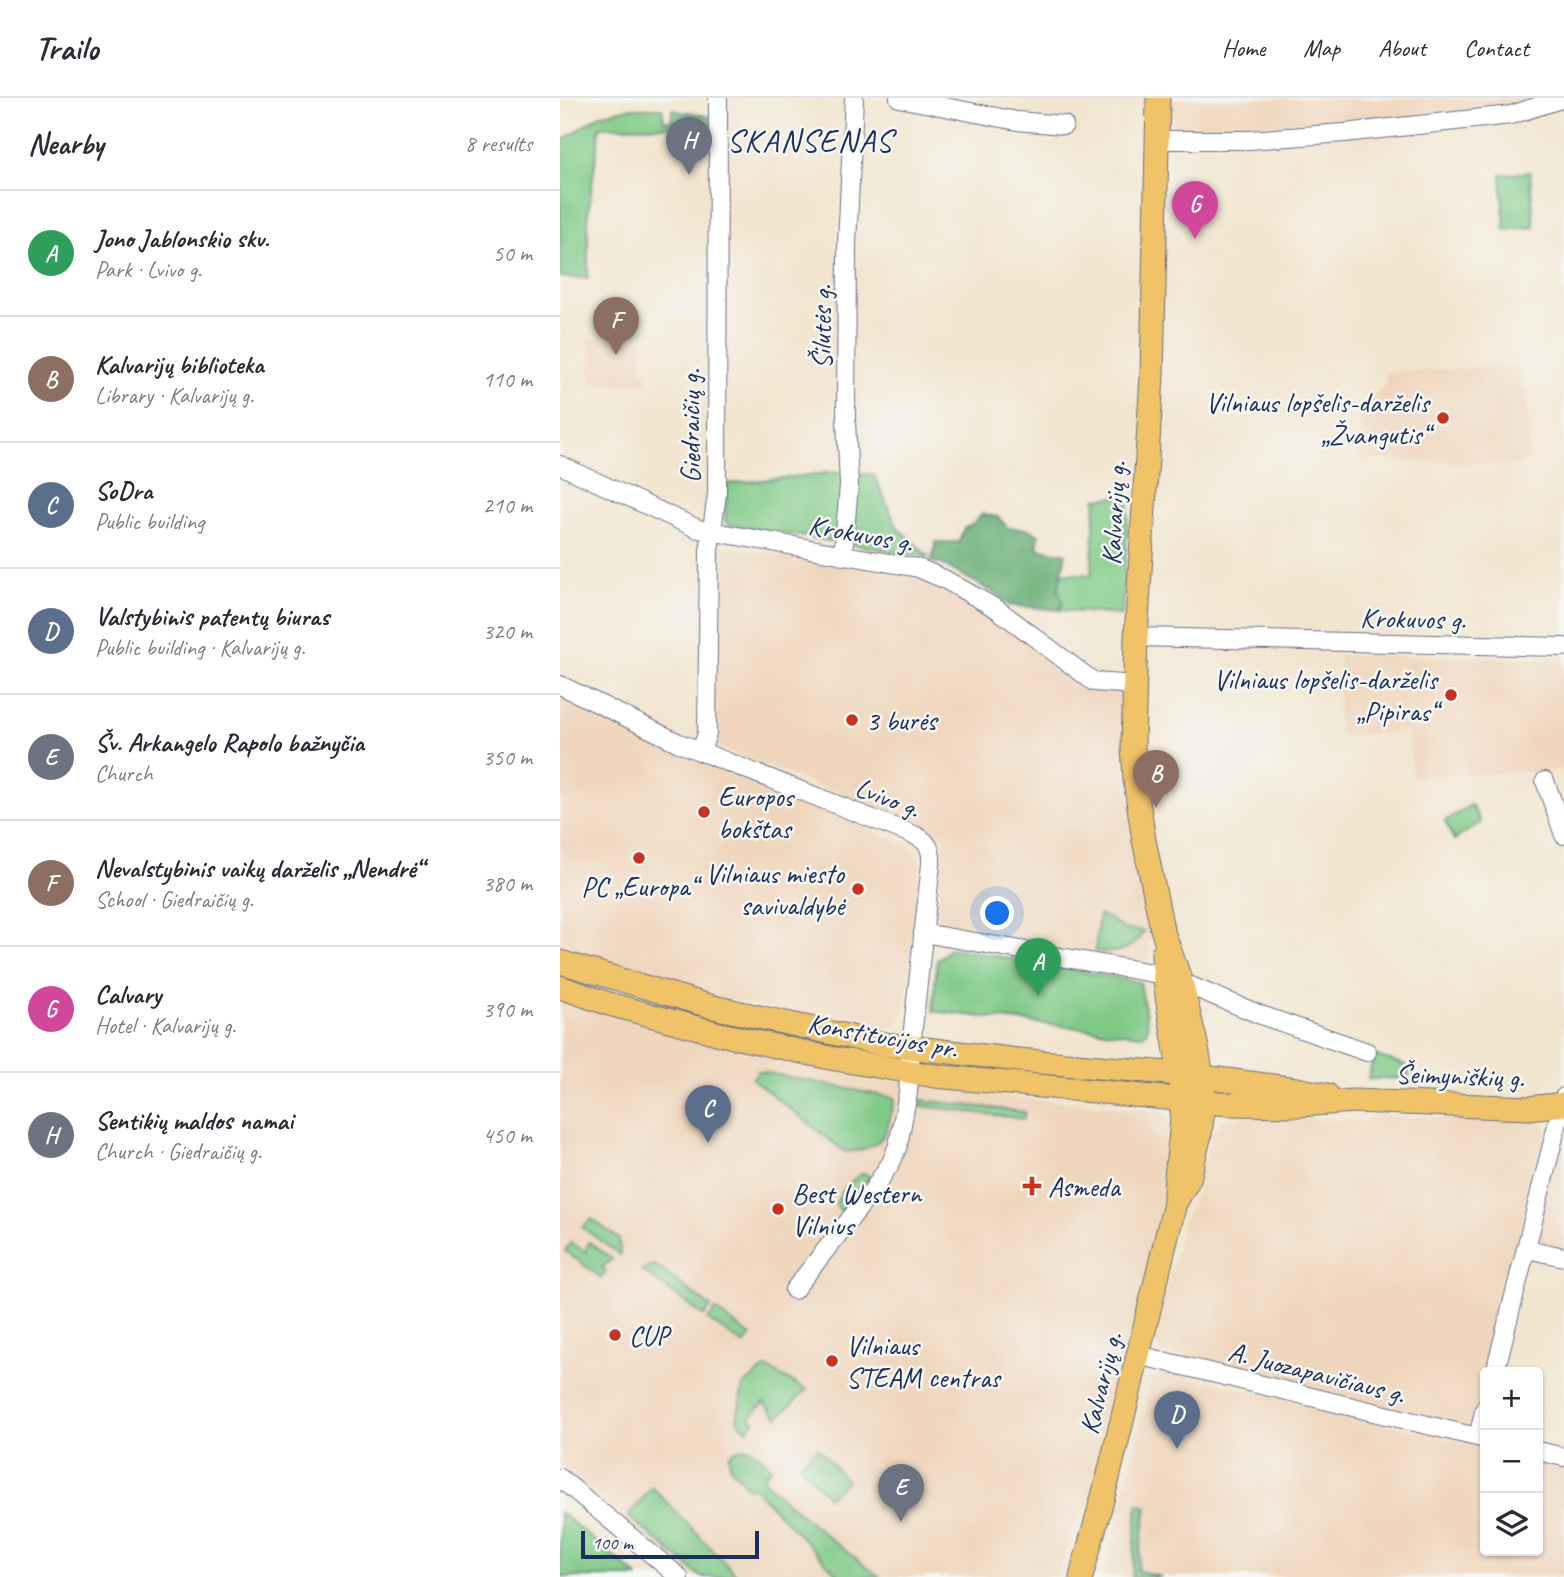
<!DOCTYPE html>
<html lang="en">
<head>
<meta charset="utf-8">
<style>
  :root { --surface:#fff; --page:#f7f7f7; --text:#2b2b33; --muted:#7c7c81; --line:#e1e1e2; --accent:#c8321e }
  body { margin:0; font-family:Caveat,sans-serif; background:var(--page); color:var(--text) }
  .controls { position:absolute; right:21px; bottom:21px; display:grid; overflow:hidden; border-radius:7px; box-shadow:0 2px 5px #0004 }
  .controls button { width:63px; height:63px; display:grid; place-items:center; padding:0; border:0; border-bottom:2px solid var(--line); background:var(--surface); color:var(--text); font:35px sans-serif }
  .scale { position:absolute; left:21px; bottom:18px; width:178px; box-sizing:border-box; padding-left:7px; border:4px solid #1b2f5e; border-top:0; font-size:19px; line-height:24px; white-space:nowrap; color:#1b2f5e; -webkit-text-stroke:5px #f6f6f2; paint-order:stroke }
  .you { position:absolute; left:438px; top:816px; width:24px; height:24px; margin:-18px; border:5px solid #fff; border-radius:50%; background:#1a73e8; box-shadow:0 0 0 10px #1a73e833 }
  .badge { display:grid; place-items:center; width:46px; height:46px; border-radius:50%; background:var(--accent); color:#fff; font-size:23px; font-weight:700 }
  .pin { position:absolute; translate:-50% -58px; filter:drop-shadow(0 2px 4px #0008) }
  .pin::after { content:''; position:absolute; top:37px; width:24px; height:21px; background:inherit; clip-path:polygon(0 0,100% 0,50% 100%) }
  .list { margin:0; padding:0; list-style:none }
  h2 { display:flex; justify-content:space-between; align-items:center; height:91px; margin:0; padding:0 28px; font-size:30px }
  h2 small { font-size:23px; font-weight:400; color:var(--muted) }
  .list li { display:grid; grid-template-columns:46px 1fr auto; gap:21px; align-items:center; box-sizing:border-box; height:126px; padding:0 28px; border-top:2px solid var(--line) }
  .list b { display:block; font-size:26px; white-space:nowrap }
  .list p { margin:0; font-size:23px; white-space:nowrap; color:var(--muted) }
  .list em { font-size:23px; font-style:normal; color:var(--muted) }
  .icon { flex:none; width:38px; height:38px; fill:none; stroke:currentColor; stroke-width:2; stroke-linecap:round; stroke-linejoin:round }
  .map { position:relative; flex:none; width:1004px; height:1479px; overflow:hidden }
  header { display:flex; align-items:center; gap:42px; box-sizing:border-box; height:98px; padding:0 35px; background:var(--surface); border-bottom:2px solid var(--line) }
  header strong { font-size:33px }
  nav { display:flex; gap:38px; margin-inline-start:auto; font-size:24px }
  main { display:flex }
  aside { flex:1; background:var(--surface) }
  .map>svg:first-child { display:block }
  .built { fill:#efd6bc }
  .green { fill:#7fc986; stroke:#4d7c72; stroke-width:2 }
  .forest { fill:#67ad73; stroke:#416e68; stroke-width:2 }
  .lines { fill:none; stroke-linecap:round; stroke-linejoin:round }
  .minor-casing { stroke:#666f86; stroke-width:20 }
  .major-casing { stroke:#666f86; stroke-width:25 }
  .minor { stroke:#fff; stroke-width:18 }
  .major { stroke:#f1c369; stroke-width:23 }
  .poi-dot { fill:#c8321e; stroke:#f6f6f2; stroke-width:2.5 }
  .labels { text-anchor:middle; stroke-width:5; stroke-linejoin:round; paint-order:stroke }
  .street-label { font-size:28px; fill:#1b2f5e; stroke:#f6f6f2 }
  .poi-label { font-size:28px; fill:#1b2f5e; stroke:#f6f6f2; text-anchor:start }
  .quarter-label { font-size:32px; letter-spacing:2px; fill:#1b2f5e; stroke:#f6f6f2 }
</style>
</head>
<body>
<header>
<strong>Trailo</strong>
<nav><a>Home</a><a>Map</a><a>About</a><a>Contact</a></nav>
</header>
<main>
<aside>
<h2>Nearby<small>8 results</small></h2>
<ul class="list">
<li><span class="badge" style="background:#2e9e5b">A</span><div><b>Jono Jablonskio skv.</b><p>Park · Lvivo g.</p></div><em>50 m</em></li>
<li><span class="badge" style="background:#8d6e63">B</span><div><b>Kalvarijų biblioteka</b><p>Library · Kalvarijų g.</p></div><em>110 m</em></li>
<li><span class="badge" style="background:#5c6f8a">C</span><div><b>SoDra</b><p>Public building</p></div><em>210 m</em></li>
<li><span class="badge" style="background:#5c6f8a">D</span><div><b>Valstybinis patentų biuras</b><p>Public building · Kalvarijų g.</p></div><em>320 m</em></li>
<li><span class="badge" style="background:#6b7280">E</span><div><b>Šv. Arkangelo Rapolo bažnyčia</b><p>Church</p></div><em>350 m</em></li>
<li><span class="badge" style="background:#8d6e63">F</span><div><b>Nevalstybinis vaikų darželis „Nendrė“</b><p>School · Giedraičių g.</p></div><em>380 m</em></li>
<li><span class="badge" style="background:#d1479c">G</span><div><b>Calvary</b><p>Hotel · Kalvarijų g.</p></div><em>390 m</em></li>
<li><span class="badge" style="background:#6b7280">H</span><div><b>Sentikių maldos namai</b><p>Church · Giedraičių g.</p></div><em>450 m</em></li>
</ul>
</aside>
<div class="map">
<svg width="1004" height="1479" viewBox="0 0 1004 1479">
  <rect width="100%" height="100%" fill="#f6f6f2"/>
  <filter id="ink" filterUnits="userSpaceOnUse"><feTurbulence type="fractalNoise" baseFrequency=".0143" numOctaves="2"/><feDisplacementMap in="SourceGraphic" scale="14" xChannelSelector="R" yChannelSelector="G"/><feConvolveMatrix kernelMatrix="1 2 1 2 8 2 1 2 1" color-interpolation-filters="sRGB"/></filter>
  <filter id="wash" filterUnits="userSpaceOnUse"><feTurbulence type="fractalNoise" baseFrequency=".00686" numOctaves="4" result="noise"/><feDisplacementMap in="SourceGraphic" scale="28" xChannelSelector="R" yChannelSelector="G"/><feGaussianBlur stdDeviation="1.57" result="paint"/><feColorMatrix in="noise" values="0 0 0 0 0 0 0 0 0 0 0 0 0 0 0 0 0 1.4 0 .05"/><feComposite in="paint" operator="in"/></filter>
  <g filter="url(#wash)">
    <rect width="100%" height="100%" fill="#f2e5cf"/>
    <g class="built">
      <path d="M613,0h363l-30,10 -141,16 -132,9 -55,-1 -5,-5z"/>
      <path d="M29,241h53v33l4,1 1,10 -57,1z"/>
      <path d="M959,268l2,25h5l4,70 -12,3 -158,-4 -2,-3 2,-33 -2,-13 28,-27 -1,-12z"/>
      <path d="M160,448l209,34 194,109v70l27,160 -1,42 -2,3 -208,-37 -3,-8 9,-85 -230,-88 -3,-4 5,-193z"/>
      <path d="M779,557l225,4v111l-151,7 -6,-45 -69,5z"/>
      <path d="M0,599l109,53 243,97 8,14v8l-15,137 -2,10 -5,8 -18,8 -173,-37 -147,-44z"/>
      <path d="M0,900l185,54 72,16 169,27 173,16 13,9 1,37 -79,331 -6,18 -15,23 -15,48h-366l-132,-112z"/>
      <path d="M680,1017l122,6 23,-5 152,4 8,5 3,9 -59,238h-4v13l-8,36 -5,4 -7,1 -302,-73 -5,-5 -3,-9 27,-114 15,-35 15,-57 11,-13z"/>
      <path d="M1004,1021v144l-32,-6z"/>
      <path d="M599,1275h12l314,74v104h53v-91l26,6v111h-460l47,-195z"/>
    </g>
    <g class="green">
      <path d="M68,10h34l2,13h8v-12l15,5 1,-2 22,5v9l-110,1 -12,87v64l-28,-1v-135l40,-27z"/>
      <path d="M970,74l4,55 -29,3 -4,-55z"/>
      <path d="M277,374l37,3 23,52 32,30 -202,-33 -2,-3 2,-37z"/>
      <path d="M569,398l-7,119 -62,-5 3,-8 -5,-12 4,-17 29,2 5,-76z"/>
      <path d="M911,707l10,17 -27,18 -9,-19z"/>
      <path d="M539,817l9,3 16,11 20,2c-12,20 -28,24 -49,20z"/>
      <path d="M391,850l189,34 8,45 -3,7 -4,1 -208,-24 4,-51z"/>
      <path d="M814,957l37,12 -3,11 -40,1z"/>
      <path d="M198,973l137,27c-8,34 -10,52 -50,54l-93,-73z"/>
      <path d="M361,1002l104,12 -1,7 -104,-13z"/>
      <path d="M304,1075l6,3 -26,35 -4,-1 -4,-4c2,-13 16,-28 28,-33z"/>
      <path d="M32,1121l27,20 1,16 -38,-28z"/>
      <path d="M11,1144l14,10 4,-10 23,17 -10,9 4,4 -4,6 -37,-27z"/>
      <path d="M95,1167l56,42 -7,9 -63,-46z"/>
      <path d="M155,1212l36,26 -7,9 -36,-25z"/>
      <path d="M206,1270l41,22 -29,27 -14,-14 -14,14 4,5 -7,8 -10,-10 6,-35z"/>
      <path d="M189,1350l15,11 7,9 -9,10c37,37 76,68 118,99h-40l-87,-90 -5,1 -18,-21 -1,-12 8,-6z"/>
      <path d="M258,1350l29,33 -19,16 -29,-33z"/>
      <path d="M92,1389l80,83 6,7h-37l-73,-61z"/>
      <path d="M578,1406l9,3 -10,63 24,7h-29z"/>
      <path d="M0,1414l78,65h-78z"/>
    </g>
    <path class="forest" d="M422,416l16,3 10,11 20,1 11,6 -2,13 29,6 -8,36 5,12 -3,8 -52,-5 -9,-10 -57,-31 -10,-2 4,-20h23l5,-14 9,-4z"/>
  </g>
  <g filter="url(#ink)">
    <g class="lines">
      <g class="minor-casing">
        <g id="minor">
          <path d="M339,0l118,23 47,4"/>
          <path d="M597,42h92l95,-7 167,-18 53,-17"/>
          <path d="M0,367l138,64 220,39 26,11 53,30 97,73 28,2 12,5"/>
          <path d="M283,458l6,-71 -3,-65 1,-176 7,-146"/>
          <path d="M576,539l428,10"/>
          <path d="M0,587l119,58 235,92c14,6 18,14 17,29l-20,183 -3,46 -10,52 -6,16 -19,29 -79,100"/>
          <path d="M141,654l6,-19 2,-182 8,-57 1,-396"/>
          <path d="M985,683l19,54"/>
          <path d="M363,835l241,42"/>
          <path d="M621,884l80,33 106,37"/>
          <path d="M967,1151l37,8"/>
          <path d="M578,1257l347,84"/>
          <path d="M935,1274l69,-275"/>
          <path d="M918,1339l7,-29"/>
          <path d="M978,1353l26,6"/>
          <path d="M0,1380l119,99"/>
        </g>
      </g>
      <g class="major-casing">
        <g id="major">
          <path d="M598,0l-6,278 -16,261 -3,109 2,35 9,59 18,89 19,53 16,66 5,29 2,25 -4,32 -11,45 -14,24"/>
          <path d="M0,864l153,45 170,37 135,16 162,14 116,15 31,6"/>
          <path d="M0,889l49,17 111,30 110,24 105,18 293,28 71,1 55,-4 175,7 35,-4"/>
          <path d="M521,1479l27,-99 67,-275c-1,-35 9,-68 7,-103 -3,-50 -18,-98 -19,-147"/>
        </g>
      </g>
      <use href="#minor" class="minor"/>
      <use href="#major" class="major"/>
    </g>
  </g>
  <g class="poi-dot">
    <circle cx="883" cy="320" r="7"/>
    <circle cx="891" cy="597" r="7"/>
    <circle cx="292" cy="622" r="7"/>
    <circle cx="144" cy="714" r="7"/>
    <circle cx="79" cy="760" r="7"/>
    <circle cx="298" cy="791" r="7"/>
    <path d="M468.5 1077.5h7v7h7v7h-7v7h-7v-7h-7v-7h7z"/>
    <circle cx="218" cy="1111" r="7"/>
    <circle cx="55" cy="1237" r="7"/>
    <circle cx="272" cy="1263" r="7"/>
  </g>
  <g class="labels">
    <g class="street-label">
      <text transform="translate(261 229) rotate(-90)" y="10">Šilutės g.</text>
      <text transform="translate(130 328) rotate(-90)" y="10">Giedraičių g.</text>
      <text transform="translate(553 415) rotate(-87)" y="10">Kalvarijų g.</text>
      <text transform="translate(301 435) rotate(10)" y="10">Krokuvos g.</text>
      <text transform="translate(853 520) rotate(1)" y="10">Krokuvos g.</text>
      <text transform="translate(328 699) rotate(21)" y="10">Lvivo g.</text>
      <text transform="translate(323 937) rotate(10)" y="10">Konstitucijos pr.</text>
      <text transform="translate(900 977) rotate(2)" y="10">Šeimyniškių g.</text>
      <text transform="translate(757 1274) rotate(14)" y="10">A. Juozapavičiaus g.</text>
      <text transform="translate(540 1285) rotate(-76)" y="10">Kalvarijų g.</text>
    </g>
    <g class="poi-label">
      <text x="869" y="314" text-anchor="end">Vilniaus lopšelis-darželis<tspan x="869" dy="32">„Žvangutis“</tspan></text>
      <text x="877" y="591" text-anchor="end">Vilniaus lopšelis-darželis<tspan x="877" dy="32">„Pipiras“</tspan></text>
      <text x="306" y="632">3 burės</text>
      <text x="158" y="708">Europos<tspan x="158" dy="32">bokštas</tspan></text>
      <text x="284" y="785" text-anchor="end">Vilniaus miesto<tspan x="284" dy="32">savivaldybė</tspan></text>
      <text x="79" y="798" text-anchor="middle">PC „Europa“</text>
      <text x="488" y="1098">Asmeda</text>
      <text x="232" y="1105">Best Western<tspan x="232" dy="32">Vilnius</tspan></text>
      <text x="69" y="1247">CUP</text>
      <text x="286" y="1257">Vilniaus<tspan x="286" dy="32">STEAM centras</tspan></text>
    </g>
    <g class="quarter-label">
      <text x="250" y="53">SKANSENAS</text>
    </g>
  </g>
</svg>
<div class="controls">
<button>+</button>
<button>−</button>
<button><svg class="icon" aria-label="layers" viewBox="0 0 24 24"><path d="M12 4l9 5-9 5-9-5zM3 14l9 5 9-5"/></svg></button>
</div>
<div class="scale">100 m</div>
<div class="you"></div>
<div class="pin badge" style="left:478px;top:898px;background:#2e9e5b">A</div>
<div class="pin badge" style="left:596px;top:710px;background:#8d6e63">B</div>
<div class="pin badge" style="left:148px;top:1045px;background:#5c6f8a">C</div>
<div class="pin badge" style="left:617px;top:1351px;background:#5c6f8a">D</div>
<div class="pin badge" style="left:341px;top:1424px;background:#6b7280">E</div>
<div class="pin badge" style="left:56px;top:257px;background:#8d6e63">F</div>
<div class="pin badge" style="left:635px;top:141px;background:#d1479c">G</div>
<div class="pin badge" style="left:129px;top:77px;background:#6b7280">H</div>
</div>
</main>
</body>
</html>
